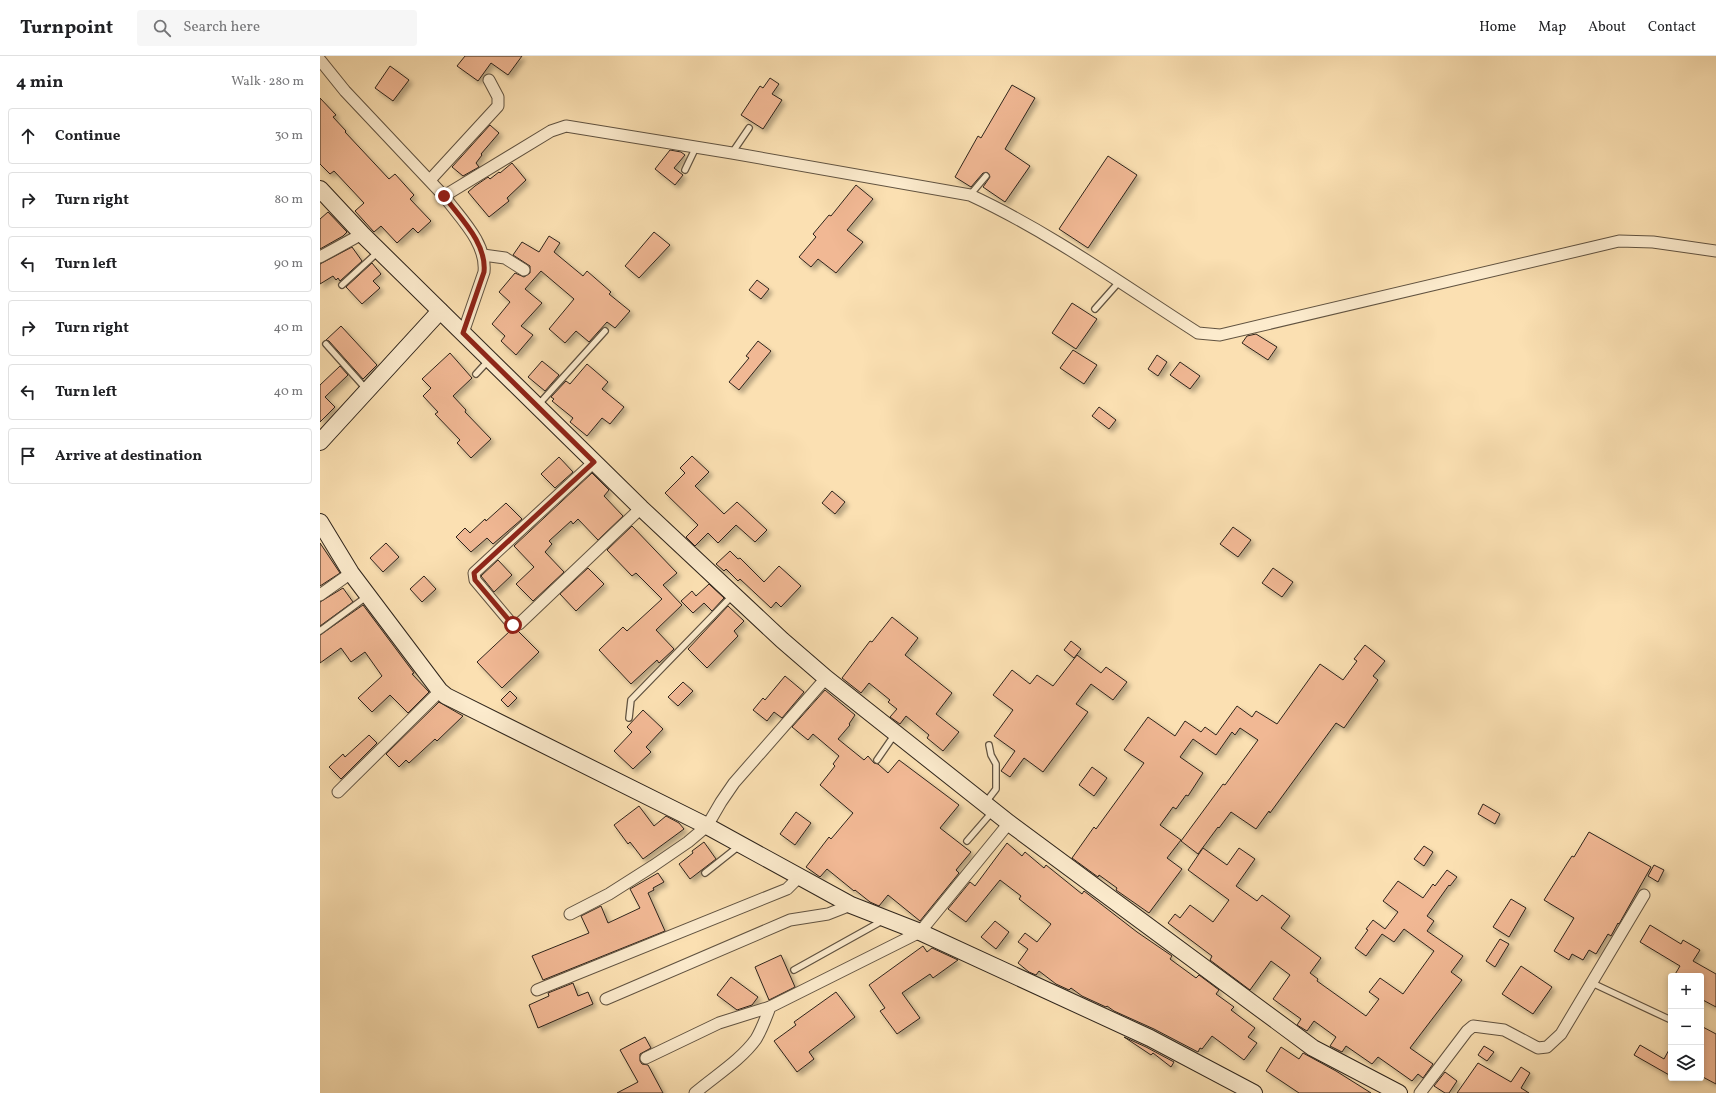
<!DOCTYPE html>
<html lang="en">
<head>
<meta charset="utf-8">
<style>
  :root { --surface:#fff; --page:#f6f6f6; --text:#202124; --muted:#757577; --line:#e0e0e0 }
  body { margin:0; font-family:Vollkorn,serif; background:var(--page); color:var(--text) }
  .controls { position:absolute; right:12px; bottom:12px; display:grid; overflow:hidden; border-radius:4px; box-shadow:0 2px 6px #0003 }
  .controls button { width:36px; height:36px; display:grid; place-items:center; padding:0; border:0; border-bottom:1px solid var(--line); background:var(--surface); color:var(--text); font:20px sans-serif }
  .stop { position:absolute; width:12px; height:12px; margin:-9px; border:3px solid #8f2418; border-radius:50%; background:#fff }
  .stop.end { background:#8f2418; border-color:#fff; box-shadow:0 1px 4px #0008 }
  .list { margin:0; padding:0; list-style:none }
  h2 { display:flex; justify-content:space-between; align-items:center; height:52px; margin:0; padding:0 16px; font-size:17px }
  h2 small { font-size:13px; font-weight:400; color:var(--muted) }
  .list li { display:grid; grid-template-columns:26px 1fr auto; gap:12px; align-items:center; box-sizing:border-box; height:56px; margin:0 8px 8px; padding:0 8px; border:1px solid var(--line); border-radius:4px }
  .list b { display:block; font-size:15px; white-space:nowrap }
  .list em { font-size:13px; font-style:normal; color:var(--muted) }
  .icon { flex:none; width:22px; height:22px; fill:none; stroke:currentColor; stroke-width:2; stroke-linecap:round; stroke-linejoin:round }
  .map { position:relative; flex:none; width:1396px; height:1037px; overflow:hidden }
  header { display:flex; align-items:center; gap:24px; box-sizing:border-box; height:56px; padding:0 20px; background:var(--surface); border-bottom:1px solid var(--line) }
  header strong { font-size:19px }
  nav { display:flex; gap:22px; margin-inline-start:auto; font-size:14px }
  .search { width:280px; height:36px; background:var(--page); display:flex; align-items:center; gap:10px; box-sizing:border-box; padding:0 14px; border-radius:4px; color:var(--muted); font-size:15px }
  main { display:flex }
  aside { flex:1; background:var(--surface) }
  .map>svg:first-child { display:block }
  .building { fill:#f1b894; stroke:#2e241b; filter:url(#shadow) }
  .lines { fill:none; stroke-linecap:round; stroke-linejoin:round }
  .lane-casing { stroke:#615341; stroke-width:8 }
  .street-casing { stroke:#615341; stroke-width:13 }
  .secondary-casing { stroke:#2e241b; stroke-width:18 }
  .lane { stroke:#fcebcd; stroke-width:5.5 }
  .street { stroke:#fcebcd; stroke-width:11 }
  .secondary { stroke:#fcebcd; stroke-width:16 }
  .route { stroke:#8f2418; stroke-width:5 }
</style>
</head>
<body>
<header>
<strong>Turnpoint</strong>
<div class="search"><svg class="icon" aria-label="search" viewBox="0 0 24 24"><circle cx="10" cy="10" r="6"/><path d="M15 15l6 6"/></svg>Search here</div>
<nav><a>Home</a><a>Map</a><a>About</a><a>Contact</a></nav>
</header>
<main>
<aside>
<h2>4 min<small>Walk · 280 m</small></h2>
<ul class="list">
<li><svg class="icon" aria-label="ahead" viewBox="0 0 24 24"><path d="M12 20V5M6 11l6-6 6 6"/></svg><div><b>Continue</b></div><em>30 m</em></li>
<li><svg class="icon" aria-label="right" viewBox="0 0 24 24"><path d="M7 20v-9h11M14 6l5 5-5 5"/></svg><div><b>Turn right</b></div><em>80 m</em></li>
<li><svg class="icon" aria-label="left" viewBox="0 0 24 24"><path d="M17 20v-9H6M10 6l-5 5 5 5"/></svg><div><b>Turn left</b></div><em>90 m</em></li>
<li><svg class="icon" aria-label="right" viewBox="0 0 24 24"><path d="M7 20v-9h11M14 6l5 5-5 5"/></svg><div><b>Turn right</b></div><em>40 m</em></li>
<li><svg class="icon" aria-label="left" viewBox="0 0 24 24"><path d="M17 20v-9H6M10 6l-5 5 5 5"/></svg><div><b>Turn left</b></div><em>40 m</em></li>
<li><svg class="icon" aria-label="arrive" viewBox="0 0 24 24"><path d="M6 21V4h12l-3 4 3 4H6"/></svg><div><b>Arrive at destination</b></div></li>
</ul>
</aside>
<div class="map">
<svg width="1396" height="1037" viewBox="0 0 1396 1037">
  <defs>
    <filter id="shadow"><feDropShadow dx="3.5" dy="3.5" stdDeviation="2" flood-color="#0004"/></filter>
  </defs>
  <rect width="100%" height="100%" fill="#fbe0b2"/>
  <filter id="stains"><feTurbulence type="fractalNoise" baseFrequency=".005" numOctaves="4"/><feColorMatrix values="0 0 0 0 .2 0 0 0 0 .09 0 0 0 0 .02 0 0 0 .5 -.17"/></filter>
  <radialGradient id="worn" r=".72"><stop offset=".6" stop-color="#630" stop-opacity="0"/><stop offset="1" stop-color="#630" stop-opacity=".3"/></radialGradient>
  <g class="building">
    <path d="M145,0h57l-14,19 -17,-12 -13,18 -21,-15z"/>
    <path d="M70,10l19,14 -16,21 -18,-13z"/>
    <path d="M450,22l9,6 -7,10 10,6 -19,29 -22,-14 19,-29 3,2z"/>
    <path d="M692,29l23,13 -30,51 25,17 -25,36 -22,-15 7,-10 -2,-4h-5l-12,14 -16,-10 23,-41 3,2z"/>
    <path d="M0,42l16,17 -3,2 13,14 -1,1 44,47 6,-5 19,21 -4,4 21,22 -13,12 -5,-5 -16,15 -16,-17 -7,6 -19,-21 9,-8 -30,-32 -4,3 -10,-10z"/>
    <path d="M170,69l9,8 -18,21 1,1 -6,8 3,4 -16,9 -11,-9z"/>
    <path d="M350,94l11,2 4,3 -11,13 9,7 -8,10 -20,-16z"/>
    <path d="M788,100l29,19 -49,73 -29,-19z"/>
    <path d="M192,107l14,17 -19,18 2,3 -20,16 -21,-25 7,-6 13,-9 2,2 9,-7 1,1z"/>
    <path d="M536,129l17,14 -26,31 16,12 -27,31 -18,-14 -7,8 -12,-10 17,-20 -3,-3 16,-19 2,1z"/>
    <path d="M8,156l19,20 -4,4 -23,13v-30z"/>
    <path d="M334,176l16,13 -31,33 -14,-12z"/>
    <path d="M229,180l11,7 -6,9 29,24 4,-5 24,21 -2,2 21,17 -15,17 -8,-6 -18,20 -13,-11 -11,12 -16,-14 25,-30 -33,-28 -16,18 17,14 -21,23 12,9 -17,20 -15,-14 4,-5 -13,-12 18,-22 -11,-10 16,-19 9,4 6,-4v-7l-17,-11 9,-13 17,10z"/>
    <path d="M32,191l10,14 -22,20 -2,-3 -2,2 -3,-4 -13,8v-20z"/>
    <path d="M52,207l9,11 -8,7 7,7 -18,16 -16,-17z"/>
    <path d="M437,224l12,9 -8,10 -12,-9z"/>
    <path d="M752,247l25,16 -21,30 -24,-16z"/>
    <path d="M21,270l36,39 -14,14 -34,-38 -3,-1z"/>
    <path d="M936,278l21,13 -9,13 -26,-17 5,-7z"/>
    <path d="M438,285l13,10 -32,39 -10,-8 20,-24 -3,-2z"/>
    <path d="M753,294l24,15 -13,19 -24,-16z"/>
    <path d="M130,297l22,25 -19,18 13,14 -1,2 26,27 -20,19 -14,-15 3,-3 -25,-26 3,-2 -15,-16 8,-8 -9,-9z"/>
    <path d="M837,299l10,7 -9,14 -10,-7z"/>
    <path d="M222,305l17,14 -14,16 -17,-14z"/>
    <path d="M860,306l20,14 -10,13 -20,-14z"/>
    <path d="M267,308l21,18 -6,7 22,18 -14,17 -8,-6 -15,18 -17,-14 3,-4 -21,-17 2,-2 -3,-2 15,-16 4,3z"/>
    <path d="M20,310l8,9 -23,22 10,10 -15,15v-37z"/>
    <path d="M779,351l17,13 -7,9 -17,-13z"/>
    <path d="M372,400l17,16 -14,14 29,28 13,-12 30,28 -12,12 -19,-17 -18,18 -10,-10 -13,13 -9,-9 12,-12 -33,-32 20,-20 -5,-5z"/>
    <path d="M239,401l14,15 -18,16 -14,-14z"/>
    <path d="M272,417l17,17 -5,6 19,20 -25,24 -20,-21 -5,5 -2,-3 -22,20 3,3 -7,8 19,20 -31,29 -17,-17 18,-17 -20,-21z"/>
    <path d="M512,435l13,11 -10,12 -13,-11z"/>
    <path d="M186,447l16,16 -29,25 -6,-6 -16,14 -15,-15 9,-9 5,5 15,-14 1,2z"/>
    <path d="M312,470l45,47 -14,12 19,20 -26,25 18,19 -15,14 -2,-3 -26,24 -32,-34 24,-23 4,4 35,-32 -26,-26 -4,3 -25,-26z"/>
    <path d="M913,471l18,13 -13,17 -18,-13z"/>
    <path d="M0,487l20,30 -20,13z"/>
    <path d="M66,487l13,14 -16,15 -13,-14z"/>
    <path d="M410,495l8,8 2,-1 24,24 15,-16 22,20 -20,21 -5,-5 -5,6 -31,-29 -2,2 -12,-12 -2,2 -8,-7z"/>
    <path d="M178,504l14,15 -18,17 -13,-16z"/>
    <path d="M268,512l16,16 -28,27 -16,-17z"/>
    <path d="M953,512l20,14 -11,15 -20,-14z"/>
    <path d="M104,520l12,13 -14,13 -12,-13z"/>
    <path d="M389,528l15,14 -12,13 -8,-8 -11,10 -12,-12 11,-10 4,5z"/>
    <path d="M23,532l10,14 -33,24v-24z"/>
    <path d="M43,549l51,68 -2,1 17,18 -21,21 -18,-18 -18,17 -14,-14 24,-22 -17,-24 -14,10 -10,-14 -21,15v-28z"/>
    <path d="M408,550l16,15 -10,10 4,5 -31,32 -19,-19z"/>
    <path d="M572,561l26,21 -13,17 47,38 -16,21 23,18 -16,19 -16,-13 2,-3 -23,-19 -6,8 -10,-7 7,-8 -9,-7 2,-2 -21,-17 -8,10 -19,-15 28,-37 2,1z"/>
    <path d="M190,575h8l21,21 -37,36 -25,-26z"/>
    <path d="M751,585l10,8 -7,9 -10,-8z"/>
    <path d="M1045,589l20,16 -12,15 5,4 -34,48 -8,-5 -66,90 -1,-2 -13,18 -25,-17 -12,16 -1,-1 -20,27 -17,-13 42,-57 2,1 33,-45 -18,-12 -5,7 -3,-3 -16,23 -23,-16 -13,18 23,16 -15,23 -2,-1 -10,14 -3,-2 -13,18 21,15 -14,18 15,11 -33,44 -33,-23 1,-2 -18,-13 -1,2 -26,-19 22,-31 2,2 48,-66 -20,-13 24,-33 27,19 10,-15 16,11 4,-5 11,8 21,-29 15,11 4,-6 21,13 43,-60 23,16 14,-19 -3,-2z"/>
    <path d="M757,599l24,18 5,-6 21,15 -14,18 -22,-16 -15,20 12,8 -45,60 -19,-14 -14,19 -9,-6 14,-20 -21,-15 19,-26 -20,-15 19,-25 18,14 7,-9 16,11z"/>
    <path d="M465,620l19,16 -22,26 -8,-6 -7,9 -14,-11 10,-12 2,2z"/>
    <path d="M363,626l10,9 -15,15 -10,-9z"/>
    <path d="M505,634l30,25 -6,9 1,1 -12,14 26,21 4,-4 6,7 4,1 10,9 11,-13 60,45 -19,23 31,24 -15,18 3,3 -39,48 -32,-26 -9,11 -9,-4 -15,-12 -1,1 -27,-22 -7,8 -14,-10 23,-30 2,2 22,-26 -33,-28 15,-19 -2,-2 6,-8 -26,-22 -5,6 -16,-13z"/>
    <path d="M190,635l7,7 -9,9 -7,-7z"/>
    <path d="M119,646l24,14 -26,25 -2,-2 -26,24 -3,-3 -7,7 -13,-13z"/>
    <path d="M323,654l20,19 -17,18 5,5 -18,17 -19,-18 18,-19 -5,-5z"/>
    <path d="M49,679l8,8 -36,36 -12,-12 14,-13 2,3z"/>
    <path d="M772,711l15,11 -13,18 -15,-11z"/>
    <path d="M1163,748l17,10 -5,10 -17,-10z"/>
    <path d="M319,750l15,20 12,-10 13,7 5,6 -41,30 -13,-17 -2,2 -14,-19z"/>
    <path d="M476,756l15,11 -16,22 -15,-11z"/>
    <path d="M1269,776l62,35 -32,57 -1,-1 -7,13 -3,-2 -12,20 -7,-4 -6,10 -11,-6 -3,6 -15,-9 20,-33 -30,-18 24,-38 4,-6 2,1z"/>
    <path d="M384,786l12,17 -26,20 -11,-15 14,-11 -1,-2z"/>
    <path d="M687,787l15,13 3,-4 19,16 2,-3 36,29 2,-3 53,41 35,24 -2,3 26,19 3,-3 20,15 -3,4 18,13 -3,3 24,18 -7,9 9,6 -13,17 -32,-24 -10,13 -2,-1 -2,4 -44,-23 -40,-18 -7,-5 -1,1 -24,-11 -11,-8 -2,2 -13,-6 -17,-13 -3,4 -7,-3 -11,-9 10,-14 -10,-7 7,-9 12,9 14,-18 -32,-25 2,-3 -21,-16 -34,42 -18,-13 22,-27 5,4z"/>
    <path d="M1104,790l9,6 -9,14 -10,-7z"/>
    <path d="M883,792l24,17 12,-17 16,11 -19,27 21,15 5,-6 28,21 -9,12 40,30 -11,15 8,6 -1,2 49,35 13,-17 -10,-7 11,-14 23,16 31,-43 -30,-22 -10,13 -12,-8 -16,22 -11,-8 13,-18 -2,-1 7,-9 12,9 13,-17 -15,-11 15,-20 25,17 10,-14 2,2 12,-16 10,7 -7,9 -1,-1 -22,31 7,5 -7,10 36,25 -12,16 11,8 -52,68 23,16 -10,14 -5,-4 -6,7 -34,-24 -6,7 -26,-18 -4,6 -12,-6 6,-9 -22,-16 -7,10 -10,-6 4,-6 -28,-20 17,-24 -19,-14 -21,29 -40,-30 2,-4 -44,-33 7,-9 5,4 10,-13 23,17 16,-22 -41,-30z"/>
    <path d="M1334,809l10,5 -6,12 -10,-6z"/>
    <path d="M338,817l6,9 -11,6 1,2 -6,3 17,38 -122,49 -11,-24 57,-23 -8,-17 20,-10 7,17 32,-15 -10,-19z"/>
    <path d="M1191,843l15,9 -17,29 -16,-10z"/>
    <path d="M675,865l14,11 -13,17 -15,-12z"/>
    <path d="M1330,869l31,19 2,-4 17,10 -7,11 23,13v33l-15,-8v-23h-27l6,-10 -40,-24z"/>
    <path d="M1180,883l9,5 -14,23 -9,-6z"/>
    <path d="M603,890l4,6 5,-4 26,12 -25,18 -3,-4 -28,19 18,25 -23,16 -17,-23 5,-3 -16,-23z"/>
    <path d="M461,899l14,32 -26,13 -14,-33z"/>
    <path d="M1201,910l31,21 -19,27 -31,-20z"/>
    <path d="M411,921l27,20 -6,8 -15,5 -20,-15z"/>
    <path d="M253,927l5,13 10,-4 5,12 -55,24 -9,-23 20,-9 -1,-3z"/>
    <path d="M516,936l19,25 -46,35 5,7 -17,13 -23,-31 22,-16 -2,-3z"/>
    <path d="M1381,970l15,8v50l-15,-8z"/>
    <path d="M325,981l6,11 -11,6v7l2,3 6,1 15,28h-46l21,-11 -18,-32z"/>
    <path d="M804,981l22,10 28,15 -3,5 -18,-14 -2,2z"/>
    <path d="M1320,989l24,14 7,-13v30l-37,-21z"/>
    <path d="M1164,990l10,6 -7,9 -9,-6z"/>
    <path d="M961,991l18,12 4,-6 33,18 35,22h-72l-33,-22z"/>
    <path d="M1158,1007l33,19 10,-15 9,6 -9,15 8,5h-72z"/>
    <path d="M1125,1016l12,9 -8,12h-4l-11,-7z"/>
  </g>
  <g class="lines">
    <g class="lane-casing">
      <g id="lane">
        <path d="M412,97l17,-25"/>
        <path d="M365,114l11,-23"/>
        <path d="M650,139l16,-19"/>
        <path d="M22,229l36,-33"/>
        <path d="M775,253l24,-27"/>
        <path d="M6,288l41,46"/>
        <path d="M156,318l12,-13"/>
        <path d="M219,348l66,-73"/>
        <path d="M0,575l46,-34"/>
        <path d="M309,662l2,-18 102,-105"/>
        <path d="M557,704l18,-26"/>
        <path d="M666,746l10,-13v-25l-5,-9 -2,-10"/>
        <path d="M647,785l26,-30"/>
        <path d="M385,817l34,-27"/>
        <path d="M474,914l88,-49"/>
        <path d="M1272,927l79,37"/>
      </g>
    </g>
    <g class="street-casing">
      <g id="street">
        <path d="M0,4l25,31 99,105"/>
        <path d="M110,124l68,-74v-9l-9,-17"/>
        <path d="M163,199l22,3 19,12"/>
        <path d="M0,201l42,-23"/>
        <path d="M143,277l21,-61c3,-29 -24,-54 -40,-76l107,-65 15,-5 166,27 238,42c80,37 153,90 228,138l22,2 399,-94 34,1 63,9"/>
        <path d="M274,406l-120,111 1,7 37,44h7l122,-116"/>
        <path d="M0,539l31,-22"/>
        <path d="M18,736l102,-101"/>
        <path d="M250,858l39,-20 44,-28 35,-24 19,-16 14,-24 13,-19 92,-105"/>
        <path d="M217,934l250,-101 12,-12"/>
        <path d="M286,943l184,-79 38,-6 23,-9"/>
        <path d="M326,1002l73,-35 51,-16"/>
        <path d="M375,1037c20,-17 46,-33 61,-54 6,-10 10,-21 14,-32l150,-75 89,-109"/>
        <path d="M1100,1037l47,-62 6,-5 31,4 34,18 9,-1 14,-13 83,-139"/>
      </g>
    </g>
    <g class="secondary-casing">
      <g id="secondary">
        <path d="M0,133l42,45 279,274 141,132 44,38 183,145 304,225 86,45"/>
        <path d="M0,386l120,-131"/>
        <path d="M0,466l31,51 89,118 6,5 261,130 144,79 69,27 230,106 104,55"/>
      </g>
    </g>
    <use href="#lane" class="lane"/>
    <use href="#street" class="street"/>
    <use href="#secondary" class="secondary"/>
  </g>
  <g class="lines">
    <path class="route" d="M124,140c16,22 43,47 40,76l-21,61 131,129 -120,111 1,7 38,45"/>
  </g>
  <rect width="100%" height="100%" filter="url(#stains)"/>
  <rect width="100%" height="100%" fill="url(#worn)"/>
</svg>
<div class="controls">
<button>+</button>
<button>−</button>
<button><svg class="icon" aria-label="layers" viewBox="0 0 24 24"><path d="M12 4l9 5-9 5-9-5zM3 14l9 5 9-5"/></svg></button>
</div>
<div class="stop" style="left:193px;top:569px"></div>
<div class="stop end" style="left:124px;top:140px"></div>
</div>
</main>
</body>
</html>
